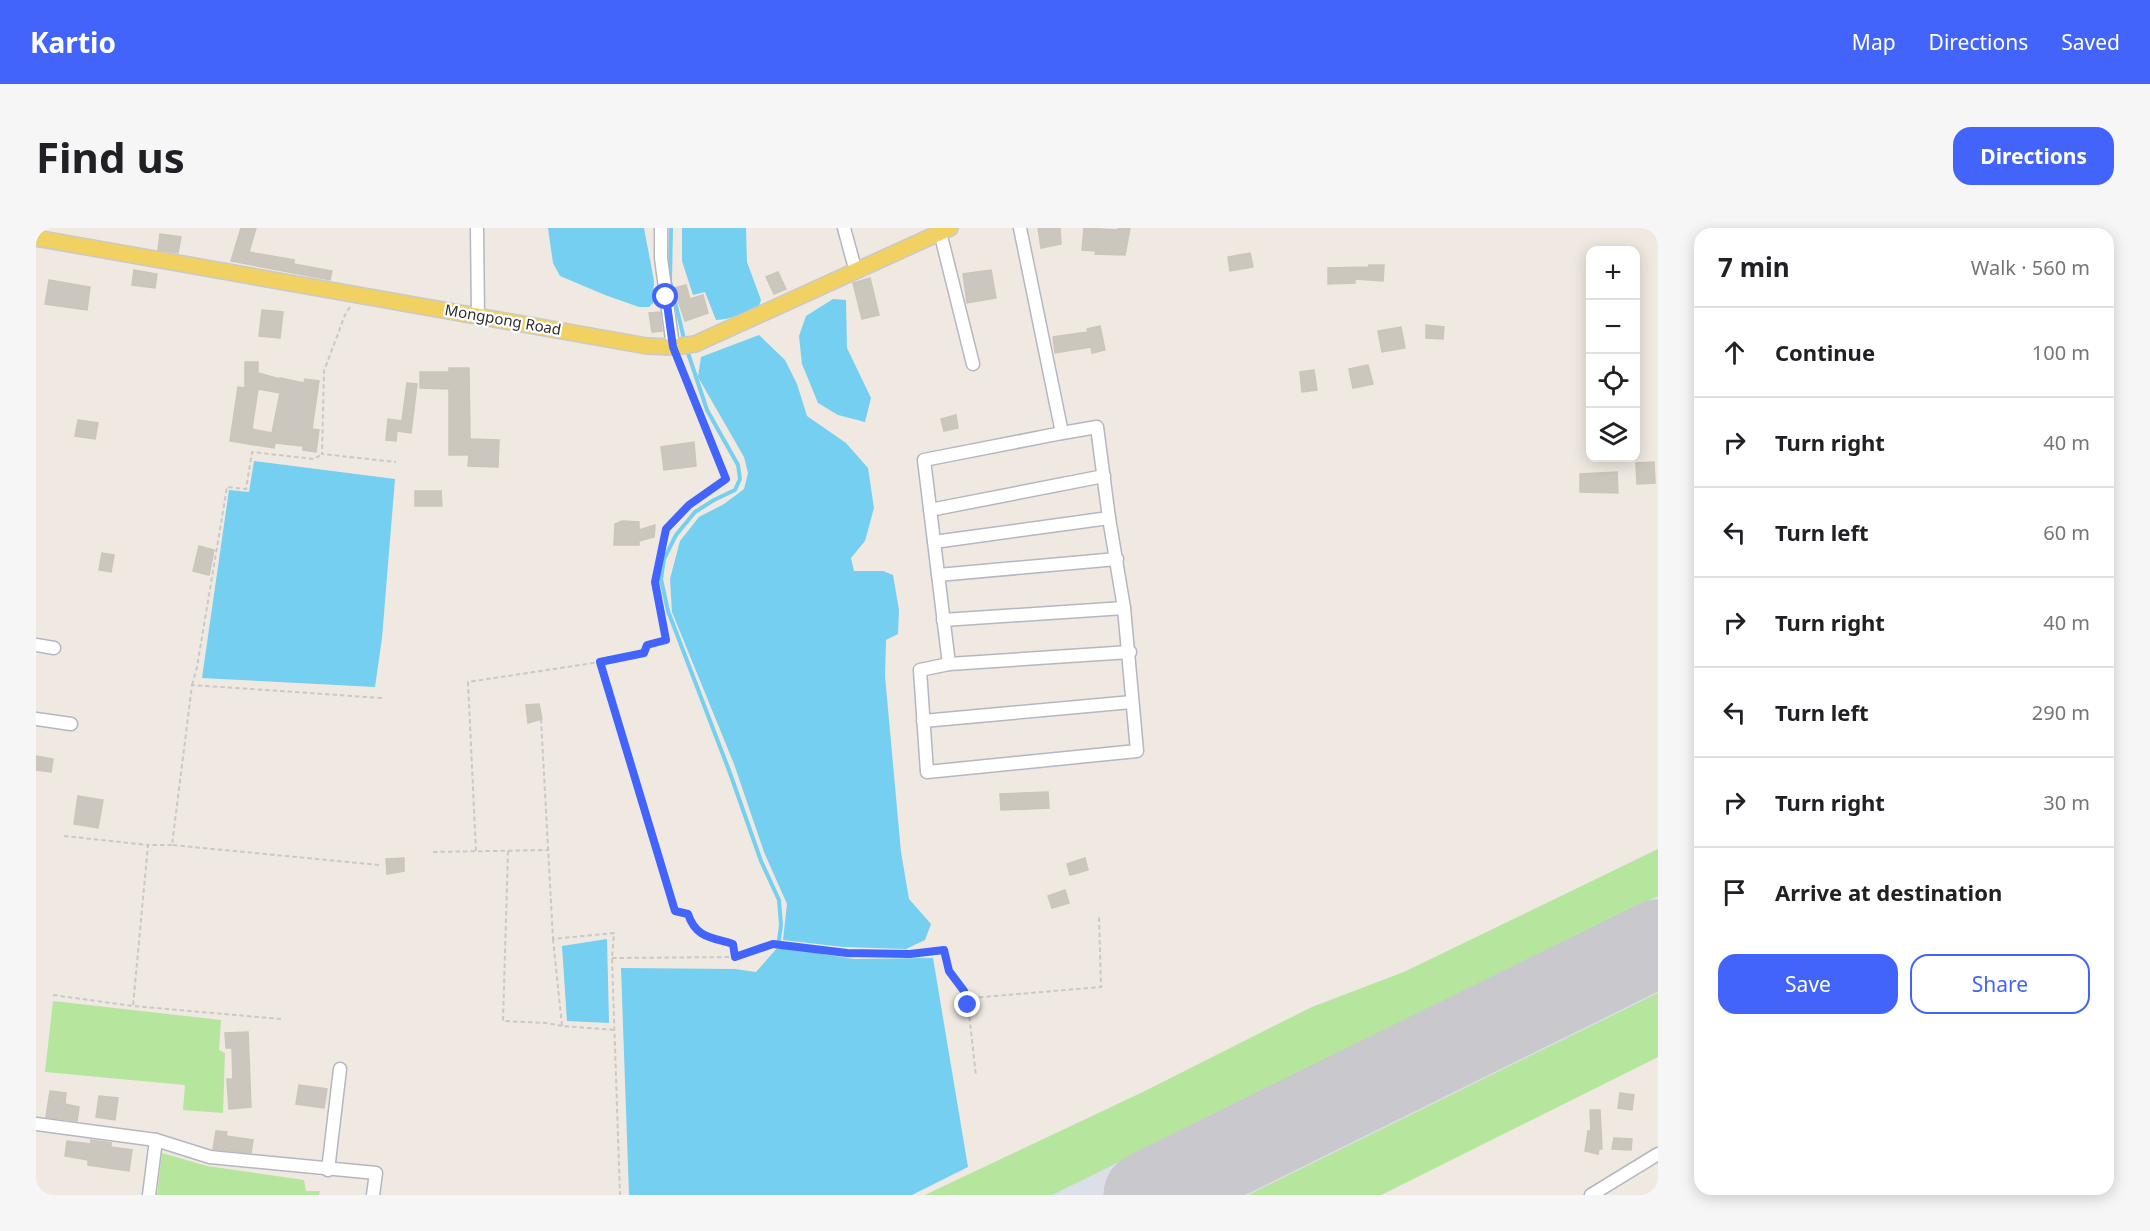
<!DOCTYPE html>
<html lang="en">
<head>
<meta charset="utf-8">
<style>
  :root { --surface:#fff; --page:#f6f6f6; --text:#202124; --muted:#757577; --line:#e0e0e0; --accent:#4264fb }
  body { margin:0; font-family:"Noto Sans",sans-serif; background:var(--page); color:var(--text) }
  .controls { position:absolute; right:18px; top:18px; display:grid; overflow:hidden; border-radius:12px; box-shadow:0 3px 15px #0003 }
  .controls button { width:54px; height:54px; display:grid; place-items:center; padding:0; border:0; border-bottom:2px solid var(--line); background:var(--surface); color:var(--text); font:30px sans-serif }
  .stop { position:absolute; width:18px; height:18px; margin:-14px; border:4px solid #4264fb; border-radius:50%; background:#fff }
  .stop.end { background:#4264fb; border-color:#fff; box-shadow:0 2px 6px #0008 }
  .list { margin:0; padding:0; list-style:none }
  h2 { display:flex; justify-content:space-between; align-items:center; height:78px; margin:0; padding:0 24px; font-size:26px }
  h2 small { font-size:20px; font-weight:400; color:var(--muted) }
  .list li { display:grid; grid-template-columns:39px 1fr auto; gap:18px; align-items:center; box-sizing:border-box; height:90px; padding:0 24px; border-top:2px solid var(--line) }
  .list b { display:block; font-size:22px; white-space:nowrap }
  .list em { font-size:20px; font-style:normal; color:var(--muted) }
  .actions { display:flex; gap:12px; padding:18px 24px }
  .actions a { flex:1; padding:14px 0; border:2px solid var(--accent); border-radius:18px; text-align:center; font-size:21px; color:var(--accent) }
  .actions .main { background:var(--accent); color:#fff }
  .icon { flex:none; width:33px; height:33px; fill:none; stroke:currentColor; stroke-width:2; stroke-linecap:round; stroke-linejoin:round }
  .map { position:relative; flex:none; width:1622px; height:967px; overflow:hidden; border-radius:18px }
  header { display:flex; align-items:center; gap:36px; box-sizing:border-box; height:84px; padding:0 30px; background:var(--accent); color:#fff }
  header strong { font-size:28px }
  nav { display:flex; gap:33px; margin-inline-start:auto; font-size:21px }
  .intro { display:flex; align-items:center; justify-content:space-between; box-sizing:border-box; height:144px; padding:0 36px }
  h1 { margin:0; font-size:42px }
  .button { padding:15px 27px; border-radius:18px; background:var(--accent); color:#fff; font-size:21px; font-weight:700 }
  main { display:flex; gap:36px; padding:0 36px }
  aside { flex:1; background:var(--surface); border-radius:18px; box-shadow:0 3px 15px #0003 }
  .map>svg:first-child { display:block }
  .airport { fill:#dcdee8 }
  .green { fill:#b6e59e }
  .water { fill:#75cff0 }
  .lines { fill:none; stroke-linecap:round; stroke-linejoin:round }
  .stream { stroke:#75cff0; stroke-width:4 }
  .runway { stroke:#c9c8cc; stroke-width:87 }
  .building { fill:#cbc7bf; stroke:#cbc5ba; stroke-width:1.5; fill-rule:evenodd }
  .minor-casing { stroke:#b4b7c1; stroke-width:15 }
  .major-casing { stroke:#c9c9c9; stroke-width:18 }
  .path { stroke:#c9c9c9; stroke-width:2; stroke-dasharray:4.5 3; stroke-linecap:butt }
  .minor { stroke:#fff; stroke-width:12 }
  .major { stroke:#f2d163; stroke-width:15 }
  .route { stroke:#4264fb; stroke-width:8 }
  .labels { text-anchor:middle; stroke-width:4.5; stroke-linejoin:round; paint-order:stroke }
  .street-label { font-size:15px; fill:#2e2e2e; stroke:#fff }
</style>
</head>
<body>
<header>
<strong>Kartio</strong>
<nav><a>Map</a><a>Directions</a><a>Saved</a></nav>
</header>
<div class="intro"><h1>Find us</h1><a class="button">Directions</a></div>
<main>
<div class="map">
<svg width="1622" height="967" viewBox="0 0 1622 967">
  <rect width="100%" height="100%" fill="#efe9e1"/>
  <path class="airport" d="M1622,621v208l-277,138h-456l218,-103 169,-85 92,-35z"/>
  <g class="green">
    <path d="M1622,621v47l-606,299h-127l218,-103 169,-85 92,-35z"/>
    <path d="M1622,765v64l-277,138h-133z"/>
    <path d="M17,773l168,19 -2,30 6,3 -2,60 -40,-3 2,-25 -140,-13z"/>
    <path d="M126,925l45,13 97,14 2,11h14l-1,4h-162z"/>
  </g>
  <g class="water">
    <path d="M512,0h96l10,53 -1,22 -4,4h-10l-34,-12 -45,-19 -7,-13z"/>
    <path d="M646,0h64l1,34 14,38 -2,6c-14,7 -27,13 -43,14l-11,-28 -12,3 -11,-34z"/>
    <path d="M797,71l13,1 1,48 24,50 -6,24 -27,-7 -20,-12 -16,-39 -3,-28 7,-20z"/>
    <path d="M723,107l26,25 12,24 10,32 39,27 22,25 6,40 -9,33 -14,17 3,13h29l10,4 6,35 -1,24 -12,6 -1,36 16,176 8,47 22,25 -6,16 -19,9 -63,-2 -60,-7 4,-36 -23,-52 -30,-88 -62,-152 -2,-33 10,-38 19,-24 25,-13 20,-15 4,-16 -4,-16 -46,-80 3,-20z"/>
    <path d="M218,233l141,18 -13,159 -7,49 -173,-9 27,-188 20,2z"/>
    <path d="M571,711l2,84 -42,-2 -5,-75z"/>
    <path d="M742,719l76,12 79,-1 35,209 -56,28h-283l-8,-227 114,1 21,3z"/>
  </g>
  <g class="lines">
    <g class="stream">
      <path d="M635,0l-1,53 15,62"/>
      <path d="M651,122l20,60 31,55 2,14 -5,11 -21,10 -19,12 -19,23 -12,24 -3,20 7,32 62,162 31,88 18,39 2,25 -3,22"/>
    </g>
    <path class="runway" d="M1111,967l511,-252"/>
  </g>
  <g class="building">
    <path d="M205,0h15l-7,24 45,8v4l38,7 -2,9 -99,-19z"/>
    <path d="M1002,0h22l1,16 -20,4z"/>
    <path d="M1048,0l34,2v-2h12l-5,27 -30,-1 1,-3 -14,-1z"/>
    <path d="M124,6l21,3 -3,16 -20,-3z"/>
    <path d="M1214,25l3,14 -23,4 -2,-14z"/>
    <path d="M1333,37h15l-1,16 -28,-2v4l-27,1v-16l40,-1z"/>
    <path d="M98,42l23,4 -2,14 -23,-3z"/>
    <path d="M955,42l5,28 -29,5 -4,-29z"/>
    <path d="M742,44l8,17 -12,5 -8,-17z"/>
    <path d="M834,50l9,37 -17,4 -9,-36z"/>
    <path d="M13,52l41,7 -3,23 -42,-6z"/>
    <path d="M650,57l4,14 13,-4 5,18 -23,8 -11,-33z"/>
    <path d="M226,82l21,2 -3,26 -21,-2z"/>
    <path d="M624,84l2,19 -10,1 -3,-19z"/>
    <path d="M1390,97l18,2 -1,12 -17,-1z"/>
    <path d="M1064,98l5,24 -13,3 -1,-6 -36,6 -2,-16 35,-5 -1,-3z"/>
    <path d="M1365,99l4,21 -23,4 -4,-21z"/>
    <path d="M209,134h13v11l22,6v-1l24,5 1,-4 14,2 -7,48 7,1 -3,22 -13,-2v-4l-28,-3 -1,5 -44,-7 8,-54 7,1zM222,161l22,4 -8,40 -20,-4z"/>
    <path d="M1332,137l5,19 -20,4 -4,-19z"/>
    <path d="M413,140h20l1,71 29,1 -1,27 -30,-1 1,-11h-20v-66l-29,-1v-16h29z"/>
    <path d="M1278,142l3,20 -15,2 -2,-20z"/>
    <path d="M371,155l10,1 -6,49 -14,-2 -1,10 -10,-1 2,-21 14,2z"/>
    <path d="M920,187l2,13 -14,3 -3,-12z"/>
    <path d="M42,192l20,3 -3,16 -20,-3z"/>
    <path d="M658,214l2,24 -32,4 -3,-23z"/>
    <path d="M1618,234l1,21 -18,1 -1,-21z"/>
    <path d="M1581,244l1,21 -38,-1v-18z"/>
    <path d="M379,263h26l1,15h-27z"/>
    <path d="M586,293l17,1v8l16,-5 -1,12 -15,4v4h-25l1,-21z"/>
    <path d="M163,318l15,4 -5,25 -16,-4z"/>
    <path d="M66,325l12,2 -3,17 -12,-2z"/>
    <path d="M503,476l3,15 -14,4 -2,-18z"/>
    <path d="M0,528l17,3 -2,13 -15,-2z"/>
    <path d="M1012,564l1,16 -48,2 -1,-16z"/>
    <path d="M42,568l25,4 -5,28 -24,-4z"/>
    <path d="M368,630v13l-17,3 -1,-15z"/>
    <path d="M1049,630l3,12 -18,5 -3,-11z"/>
    <path d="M1029,662l4,13 -17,5 -4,-12z"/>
    <path d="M212,804l3,75 -22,2 -2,-30h6l-1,-31h-6l-1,-15z"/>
    <path d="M263,857l28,4 -3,19 -28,-4z"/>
    <path d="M14,863l16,2 -1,11 14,3 -2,14 -31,-4z"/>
    <path d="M1584,865l14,2 -2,15 -14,-2z"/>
    <path d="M63,868l19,2 -3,22 -19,-3z"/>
    <path d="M1554,882h10l2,39h-3l-1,5 -13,-3 3,-20h3z"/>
    <path d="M180,903l11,1 -1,4 27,4 -2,13 -38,-4z"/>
    <path d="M1578,910l18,1 -1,11 -19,-1z"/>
    <path d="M55,912l20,3v4l21,3 -3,21 -41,-6v-5l-23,-4 2,-15 24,3z"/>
  </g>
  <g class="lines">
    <g class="minor-casing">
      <g id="minor">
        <path d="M441,0l1,87"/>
        <path d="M625,0v30l12,89"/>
        <path d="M808,0l12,44"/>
        <path d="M984,0l42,205"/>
        <path d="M904,4l33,132"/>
        <path d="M1061,199l12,91 15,90 13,143 -210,21 -7,-102 29,-6 -25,-204 138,-27z"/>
        <path d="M894,282l174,-34"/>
        <path d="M898,314l175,-24"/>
        <path d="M902,347l179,-16"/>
        <path d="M907,392l181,-12"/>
        <path d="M0,417l18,3"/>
        <path d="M913,436l181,-12"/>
        <path d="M0,491l35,5"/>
        <path d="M887,493l209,-19"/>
        <path d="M0,896l120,16 54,17 166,16 -3,22"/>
        <path d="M292,942l12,-101"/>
        <path d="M113,967l7,-55"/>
        <path d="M1555,967l67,-41"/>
      </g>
    </g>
    <g class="major-casing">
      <path id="major" d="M0,10l611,108 26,1 22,-3 255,-116"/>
    </g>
    <g class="path">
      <path d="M314,79l-5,8 -21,56 -2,83 74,8"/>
      <path d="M156,457l5,-18 30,-180 19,2 6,-37 62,7 8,-5"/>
      <path d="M505,491l12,220 61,-6 -2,25 8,237"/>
      <path d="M28,608l84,9"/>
      <path d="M136,617h-24l-15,161 148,13"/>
      <path d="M440,623l-8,-169 132,-20"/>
      <path d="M472,623l-5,170 44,2 15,3"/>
      <path d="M397,624l116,-2"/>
      <path d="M343,637l-207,-20 20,-160 190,13"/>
      <path d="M517,711l9,87 53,4"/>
      <path d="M699,729l38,-13 74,9 63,1 34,-4 5,21 15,20 4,14 8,71"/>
      <path d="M576,730l123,-1 -2,-13c-21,-7 -37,-6 -45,-30l-13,-3 -75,-249 44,-9 3,-8 19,-5 -11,-58 10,-53 24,-24 37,-26 -47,-118"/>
      <path d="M930,765l5,5 130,-11 -2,-71"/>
      <path d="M17,767l80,11"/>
    </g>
    <use href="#minor" class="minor"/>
    <use href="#major" class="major"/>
  </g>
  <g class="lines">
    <path class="route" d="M630,69l7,50 53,132 -37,26 -23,24 -11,53 11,58 -19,5 -3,8 -44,9 75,249 13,3c8,24 23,23 45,30l2,13 38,-13 74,9 63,1 34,-4 5,21 15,20 4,14"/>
  </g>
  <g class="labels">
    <g class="street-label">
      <text transform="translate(467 92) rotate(10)" y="5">Mongpong Road</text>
    </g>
  </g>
</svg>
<div class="controls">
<button>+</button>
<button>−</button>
<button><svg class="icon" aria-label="locate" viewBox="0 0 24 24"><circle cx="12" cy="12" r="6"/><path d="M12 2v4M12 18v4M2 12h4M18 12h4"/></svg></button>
<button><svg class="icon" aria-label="layers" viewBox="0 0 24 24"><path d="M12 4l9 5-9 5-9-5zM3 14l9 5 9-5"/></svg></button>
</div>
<div class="stop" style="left:630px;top:69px"></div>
<div class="stop end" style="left:932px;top:777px"></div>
</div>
<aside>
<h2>7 min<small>Walk · 560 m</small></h2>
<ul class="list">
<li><svg class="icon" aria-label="ahead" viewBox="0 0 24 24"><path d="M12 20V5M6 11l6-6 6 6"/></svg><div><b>Continue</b></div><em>100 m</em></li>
<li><svg class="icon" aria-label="right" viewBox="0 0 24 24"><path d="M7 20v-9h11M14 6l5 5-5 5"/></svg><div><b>Turn right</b></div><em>40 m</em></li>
<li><svg class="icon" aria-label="left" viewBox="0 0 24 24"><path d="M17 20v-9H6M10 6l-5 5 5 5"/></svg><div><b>Turn left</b></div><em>60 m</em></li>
<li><svg class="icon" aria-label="right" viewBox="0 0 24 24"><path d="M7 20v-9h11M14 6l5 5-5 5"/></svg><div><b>Turn right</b></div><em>40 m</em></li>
<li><svg class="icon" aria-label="left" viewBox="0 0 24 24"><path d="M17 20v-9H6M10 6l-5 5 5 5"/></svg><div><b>Turn left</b></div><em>290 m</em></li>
<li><svg class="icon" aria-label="right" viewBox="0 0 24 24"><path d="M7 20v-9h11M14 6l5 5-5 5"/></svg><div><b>Turn right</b></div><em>30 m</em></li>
<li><svg class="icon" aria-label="arrive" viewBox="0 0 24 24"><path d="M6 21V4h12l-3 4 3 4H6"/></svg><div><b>Arrive at destination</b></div></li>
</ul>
<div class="actions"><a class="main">Save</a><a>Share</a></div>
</aside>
</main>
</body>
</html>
